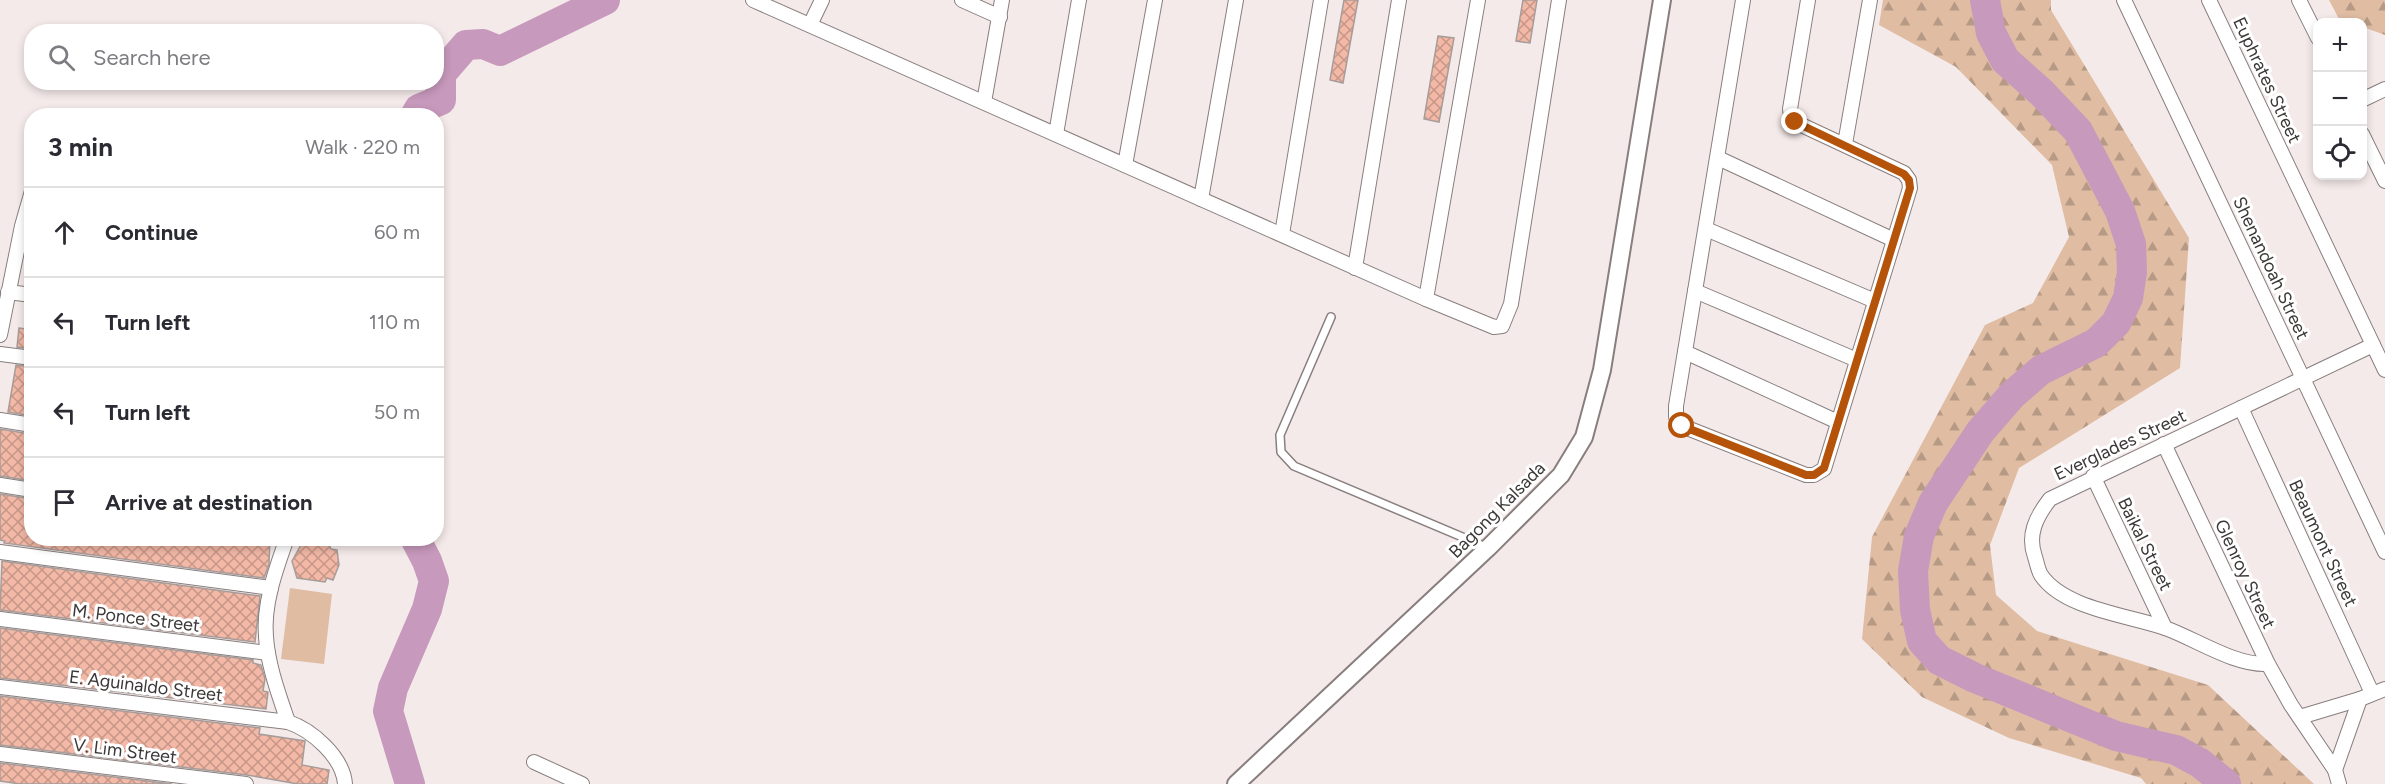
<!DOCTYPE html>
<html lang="en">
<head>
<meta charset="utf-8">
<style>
  :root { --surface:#fff; --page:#f2f2f3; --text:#2b2b33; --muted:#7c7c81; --line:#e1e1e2 }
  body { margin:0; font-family:Figtree,sans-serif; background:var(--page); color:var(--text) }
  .controls { position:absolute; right:18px; top:18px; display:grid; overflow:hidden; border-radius:12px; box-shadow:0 3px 9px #0003 }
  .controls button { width:54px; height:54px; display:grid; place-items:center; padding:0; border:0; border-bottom:2px solid var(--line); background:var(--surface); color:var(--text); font:30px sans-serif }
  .stop { position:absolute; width:18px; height:18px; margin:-14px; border:4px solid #b45309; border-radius:50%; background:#fff }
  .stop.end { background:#b45309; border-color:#fff; box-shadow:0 2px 6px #0008 }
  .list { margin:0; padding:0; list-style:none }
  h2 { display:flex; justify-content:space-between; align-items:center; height:78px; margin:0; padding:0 24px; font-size:26px }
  h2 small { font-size:20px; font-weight:400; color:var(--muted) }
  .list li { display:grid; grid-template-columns:39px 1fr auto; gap:18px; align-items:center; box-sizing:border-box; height:90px; padding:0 24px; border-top:2px solid var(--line) }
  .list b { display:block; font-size:22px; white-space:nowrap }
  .list em { font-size:20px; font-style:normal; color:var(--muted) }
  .icon { flex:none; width:33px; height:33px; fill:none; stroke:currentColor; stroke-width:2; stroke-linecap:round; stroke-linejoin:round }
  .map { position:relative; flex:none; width:2385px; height:784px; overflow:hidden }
  .search { position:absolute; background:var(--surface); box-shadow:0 3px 9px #0003; left:24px; top:24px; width:420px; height:66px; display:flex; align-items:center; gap:15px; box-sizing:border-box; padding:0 21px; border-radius:24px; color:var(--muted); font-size:22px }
  .panel { position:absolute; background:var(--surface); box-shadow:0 3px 9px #0003; left:24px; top:108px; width:420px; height:438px; border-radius:24px }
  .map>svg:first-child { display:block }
  .forest { fill:url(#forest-firs) }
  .pitch { fill:#dfbca2 }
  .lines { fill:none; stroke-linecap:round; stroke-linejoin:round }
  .river { stroke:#c799bc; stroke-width:30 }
  .building { fill:url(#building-cross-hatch); stroke:#a69d9a; stroke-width:1.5 }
  .service-casing { stroke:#887e7e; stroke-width:10 }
  .minor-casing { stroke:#887e7e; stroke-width:16 }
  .tertiary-casing { stroke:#887e7e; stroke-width:20 }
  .service { stroke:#fff; stroke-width:7 }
  .minor { stroke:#fff; stroke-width:14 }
  .tertiary { stroke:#fff; stroke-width:16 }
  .route { stroke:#b45309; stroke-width:8 }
  .labels { text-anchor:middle; stroke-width:6; stroke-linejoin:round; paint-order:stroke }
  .street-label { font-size:18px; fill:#3c3838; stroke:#fff }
</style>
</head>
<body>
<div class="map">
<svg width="2385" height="784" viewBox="0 0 2385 784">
  <defs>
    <pattern id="forest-firs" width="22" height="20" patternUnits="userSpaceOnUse" patternTransform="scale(1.5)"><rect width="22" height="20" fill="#dfbca2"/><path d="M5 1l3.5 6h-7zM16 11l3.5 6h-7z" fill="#b69a85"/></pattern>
    <pattern id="building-cross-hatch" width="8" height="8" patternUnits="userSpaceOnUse" patternTransform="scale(1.5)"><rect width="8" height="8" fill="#f3b8a6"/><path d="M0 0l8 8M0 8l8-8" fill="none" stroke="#c69788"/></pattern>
  </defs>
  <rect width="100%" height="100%" fill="#f5eaea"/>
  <g class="forest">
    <path d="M1883,0h168v10l138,228 -9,130 -161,100 -29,77 6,50 41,36 171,54 106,99h-168l-5,-6 -132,-40 -87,-41 -60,-58 10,-102 113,-212 48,-22 36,-66 -17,-72 -96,-98 -77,-42z"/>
    <path d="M2329,0h56v35l-22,-8 -1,-5h-12l-11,-3z"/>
  </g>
  <path class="pitch" d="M290,588l42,6 -8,70 -43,-5z"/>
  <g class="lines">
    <g class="river">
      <path d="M1985,0l6,33 14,27 37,33 36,38 42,80 11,33 1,28 -4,26 -12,25 -20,20 -55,27 -29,25 -32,37 -47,71 -14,33 -6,35 2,39 7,31 17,19 36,18 141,58 60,14 24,13 26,21"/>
      <path d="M415,116l4,-7 22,-9v-26l25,-29 17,-1 17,7 105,-51"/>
      <path d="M410,784l-22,-73 5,-23 34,-79 7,-28 -7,-20 -12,-23"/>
    </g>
  </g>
  <g class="building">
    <path d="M1344,0h14l-15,83 -13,-3z"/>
    <path d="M1523,0h14l-7,43 -14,-2z"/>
    <path d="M1438,36l16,2 -15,84 -15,-3z"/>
    <path d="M19,328l13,2v19l-15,-2z"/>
    <path d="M16,365l16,2v49l-24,-4z"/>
    <path d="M0,429l30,5 -4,27h6v20l-32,-5z"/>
    <path d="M0,494l32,5v39h238l-1,26 -5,14 -260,-35 1,-2 -5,-1z"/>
    <path d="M302,543l27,2 2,4 6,1 2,15 -6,15 -6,-2 -2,4 -28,-4 -5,-17z"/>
    <path d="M2,561l258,35 -5,46 -255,-32z"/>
    <path d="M0,628l253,32v3l8,2 4,14 -2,12 5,1 -2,17 -266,-31z"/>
    <path d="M0,696l260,32 -1,6 46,7 -3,24 27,5 -2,14h-29l-51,-9 -247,-30z"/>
    <path d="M0,763l172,21h-152l-20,-3z"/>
  </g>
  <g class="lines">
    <g class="service-casing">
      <path id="service" d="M1331,317l-51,118 1,17 13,14 192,81"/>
    </g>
    <g class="minor-casing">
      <g id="minor">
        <path d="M753,0l673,299 68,28 8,-1 9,-22 48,-304"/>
        <path d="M962,0l38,17"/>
        <path d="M1743,0l-67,406v11l6,9 124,49h8l10,-6 86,-281 -1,-8 -5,-7 -109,-51 -4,-6 -1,-7 18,-109"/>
        <path d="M2124,0l261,552"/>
        <path d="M2209,0l176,370"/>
        <path d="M2299,0l19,38"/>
        <path d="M810,25l12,-25"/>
        <path d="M2362,100l23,-11"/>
        <path d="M984,102l18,-102"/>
        <path d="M1056,134l23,-134"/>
        <path d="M2362,134l23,47"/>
        <path d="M1845,144l25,-144"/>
        <path d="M1718,158l176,82"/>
        <path d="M1125,165l30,-165"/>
        <path d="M1201,199l35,-199"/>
        <path d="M1706,229l169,72"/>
        <path d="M1282,234l39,-234"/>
        <path d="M1355,268l44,-268"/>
        <path d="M1695,291l162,69"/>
        <path d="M8,292l24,3"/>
        <path d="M1426,299l52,-299"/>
        <path d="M0,335l22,-109 10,-35"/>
        <path d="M1685,352l153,70"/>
        <path d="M0,354l32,4"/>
        <path d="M2241,408l131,285"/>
        <path d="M0,420l32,5"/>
        <path d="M2164,444l104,220 23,41 44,65"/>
        <path d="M2093,476l72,152"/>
        <path d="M0,485l32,5"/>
        <path d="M287,538c-11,31 -24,66 -21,99 2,29 13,58 22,85"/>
        <path d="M0,552l271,36"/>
        <path d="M0,619l268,34"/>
        <path d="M2268,664c-33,2 -72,-25 -103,-36 -37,-13 -101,-19 -124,-53 -3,-5 -4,-12 -6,-18 -8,-22 1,-40 15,-58l323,-154"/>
        <path d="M0,687l288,35c24,8 55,35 57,62"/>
        <path d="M2300,717l60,-18"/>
        <path d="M0,754l246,30"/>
        <path d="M534,762l48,22"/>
        <path d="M2339,784l-4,-14 25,-71 25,-10"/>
      </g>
    </g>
    <g class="tertiary-casing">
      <path id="tertiary" d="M1236,784l252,-236 73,-73 23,-38 18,-67 60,-370"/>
    </g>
    <use href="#service" class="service"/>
    <use href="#minor" class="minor"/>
    <use href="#tertiary" class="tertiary"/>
  </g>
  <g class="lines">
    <path class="route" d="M1682,426l124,49h8l10,-7 86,-280 -1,-8 -5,-6 -109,-52"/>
  </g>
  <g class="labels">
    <g class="street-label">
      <text transform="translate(2267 80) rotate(65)" y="6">Euphrates Street</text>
      <text transform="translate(2271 268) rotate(65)" y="6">Shenandoah Street</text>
      <text transform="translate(2120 445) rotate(-25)" y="6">Everglades Street</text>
      <text transform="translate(1497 510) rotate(-45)" y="6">Bagong Kalsada</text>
      <text transform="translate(2323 543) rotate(65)" y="6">Beaumont Street</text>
      <text transform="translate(2145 544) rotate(64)" y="6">Baikal Street</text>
      <text transform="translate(2245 574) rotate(65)" y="6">Glenroy Street</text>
      <text transform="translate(136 618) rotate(7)" y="6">M. Ponce Street</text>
      <text transform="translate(146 686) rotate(7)" y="6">E. Aguinaldo Street</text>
      <text transform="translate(125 751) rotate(7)" y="6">V. Lim Street</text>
    </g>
  </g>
</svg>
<div class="controls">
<button>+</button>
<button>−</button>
<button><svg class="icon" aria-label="locate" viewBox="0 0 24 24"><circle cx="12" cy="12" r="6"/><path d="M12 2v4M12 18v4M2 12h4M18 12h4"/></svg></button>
</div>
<div class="stop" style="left:1682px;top:426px"></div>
<div class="stop end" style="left:1795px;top:122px"></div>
<div class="search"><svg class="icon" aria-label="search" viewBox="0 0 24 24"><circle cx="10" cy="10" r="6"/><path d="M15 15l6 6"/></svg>Search here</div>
<section class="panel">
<h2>3 min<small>Walk · 220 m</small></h2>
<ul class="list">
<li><svg class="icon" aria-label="ahead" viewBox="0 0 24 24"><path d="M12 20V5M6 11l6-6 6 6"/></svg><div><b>Continue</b></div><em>60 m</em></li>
<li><svg class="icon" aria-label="left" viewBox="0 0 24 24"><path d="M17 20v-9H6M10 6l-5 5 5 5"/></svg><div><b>Turn left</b></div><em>110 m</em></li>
<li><svg class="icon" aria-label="left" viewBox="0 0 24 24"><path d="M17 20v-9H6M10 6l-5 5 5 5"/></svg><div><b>Turn left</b></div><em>50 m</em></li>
<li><svg class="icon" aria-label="arrive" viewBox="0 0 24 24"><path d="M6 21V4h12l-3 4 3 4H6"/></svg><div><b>Arrive at destination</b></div></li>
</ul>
</section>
</div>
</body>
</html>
